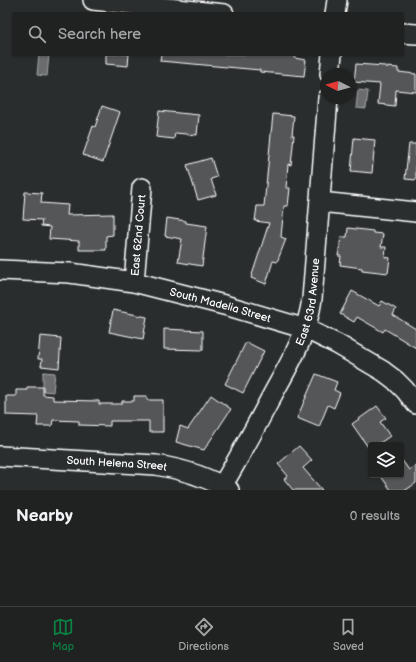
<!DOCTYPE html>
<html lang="en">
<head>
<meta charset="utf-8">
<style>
  :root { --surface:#202222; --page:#2d2f2f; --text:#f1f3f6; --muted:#a2a4a5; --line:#3d3f40; --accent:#0b8043 }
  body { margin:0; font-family:"Balsamiq Sans",sans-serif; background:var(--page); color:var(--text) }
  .controls { position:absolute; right:12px; bottom:12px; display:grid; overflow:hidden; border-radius:4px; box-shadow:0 1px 3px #0004 }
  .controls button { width:36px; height:36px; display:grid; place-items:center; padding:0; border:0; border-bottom:1px solid var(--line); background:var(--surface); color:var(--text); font:20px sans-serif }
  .compass { position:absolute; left:320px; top:68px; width:36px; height:36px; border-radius:50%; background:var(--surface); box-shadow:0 1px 3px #0004; rotate:275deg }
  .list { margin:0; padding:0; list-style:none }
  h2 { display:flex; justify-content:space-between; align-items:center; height:52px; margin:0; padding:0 16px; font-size:17px }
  h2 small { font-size:13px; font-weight:400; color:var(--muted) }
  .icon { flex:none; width:22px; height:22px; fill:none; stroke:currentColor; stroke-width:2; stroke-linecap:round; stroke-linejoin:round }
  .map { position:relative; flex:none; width:416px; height:490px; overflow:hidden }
  .search { position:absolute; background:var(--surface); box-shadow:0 1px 3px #0004; left:12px; right:12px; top:12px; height:44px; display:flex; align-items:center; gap:10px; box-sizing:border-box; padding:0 14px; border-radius:4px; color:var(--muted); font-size:15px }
  .sheet { height:116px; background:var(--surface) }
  nav { display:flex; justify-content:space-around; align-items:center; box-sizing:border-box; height:56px; border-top:1px solid var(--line); background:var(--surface); font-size:11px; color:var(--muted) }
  nav a { display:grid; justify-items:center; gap:2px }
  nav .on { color:var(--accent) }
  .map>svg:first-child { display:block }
  .water { fill:#6a6c6d; stroke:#a6a7a7 }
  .building { fill:#555758; stroke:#fff }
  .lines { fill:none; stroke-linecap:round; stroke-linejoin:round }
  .minor-casing { stroke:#fff; stroke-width:22 }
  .minor { stroke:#2a2d2e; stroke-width:19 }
  .labels { text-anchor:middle; stroke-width:4; stroke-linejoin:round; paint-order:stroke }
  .street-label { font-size:11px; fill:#fff; stroke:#2a2d2e }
</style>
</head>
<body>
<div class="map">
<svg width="416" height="490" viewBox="0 0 416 490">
  <rect width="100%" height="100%" fill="#2a2d2e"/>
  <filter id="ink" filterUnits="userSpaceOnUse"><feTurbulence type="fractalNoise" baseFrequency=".025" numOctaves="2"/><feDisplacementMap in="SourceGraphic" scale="8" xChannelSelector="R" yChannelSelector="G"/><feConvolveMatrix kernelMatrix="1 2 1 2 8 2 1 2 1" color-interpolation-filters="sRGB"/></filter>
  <g filter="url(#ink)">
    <g class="water">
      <path d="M39,54l10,1 -2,21 -10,-1z"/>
      <path d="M358,90l10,1 -2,18 -10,-1z"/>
      <path d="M44,372l11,1 -2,19 -10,-1v-18z"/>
    </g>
    <g class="building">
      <path d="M106,54h23l-1,12 -22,-2z"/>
      <path d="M161,54h133v4l12,2 -2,16 -44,-4v-2l-100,-9z"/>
      <path d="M356,64l29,2v1l13,1v4l18,2v18l-20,-2 -1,16 -17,-2 2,-20 -26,-2z"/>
      <path d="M102,106l18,6 -17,50 -20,-7 10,-29 2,1z"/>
      <path d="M159,111l40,4 -2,20 -22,-2 -1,6 -18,-2z"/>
      <path d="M273,114l21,2 -2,19h2l-3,30 -3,-1 -2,24h4l-2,18h-4l-3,31 5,2 -9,23 -4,-1 -7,23 -15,-6 18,-55 -14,-2 2,-15h7z"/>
      <path d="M354,138l21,2 -3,33 -21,-2z"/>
      <path d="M409,144h7v36l-11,-1z"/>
      <path d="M211,158l6,19 -6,2 5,16 -18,5 -11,-35z"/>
      <path d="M25,192l17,1 -1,10 27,2 -1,10 46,-1v21l-7,1v14h-27v-9l-30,-2 1,-12 -9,-1 1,-6 -19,-1z"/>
      <path d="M167,218l19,3v2l21,3 -5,40 -24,-4 4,-23 -17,-3z"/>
      <path d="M348,228l25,3v2l10,1 -2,13h5l-1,10 5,1 -2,15 -26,-3v-2l-22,-3 1,-9h-3l3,-19h6z"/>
      <path d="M352,291l27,15 3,-5 14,8 -3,6 23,14v19l-31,-19 -2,3 -26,-15 -3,5 -14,-8z"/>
      <path d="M113,310l34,7 -4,22 -34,-7z"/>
      <path d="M164,329l39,2v19l-39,-1z"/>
      <path d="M40,336l21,2 -2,30 -18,-2 1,-7h-4z"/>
      <path d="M246,342l18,9 -21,42 -18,-9z"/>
      <path d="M316,374l21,8 -3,8 6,3 -6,15 -6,-3 -9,22 -22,-9z"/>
      <path d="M27,387h16v8l10,1v4l46,1v3h23v-3h12v-5h13v4h16v32h-14v-11h-39v5l-31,-1v-4l-26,-1 -1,6h-15l1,-10 -32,-1v-19h10v-6h11z"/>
      <path d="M211,395l20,14 -27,41 -28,-8 4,-16 8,3z"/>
      <path d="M377,406l9,12 -6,4 10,14 -13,9h-6v4l-1,1 -18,-26z"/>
      <path d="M299,446l13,14 -9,8 19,22h-29l-9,-11 4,-3 -10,-12z"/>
      <path d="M401,459l8,11 7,-5v18l-10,7h-15l-11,-15h21z"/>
    </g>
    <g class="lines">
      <g class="minor-casing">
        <g id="minor">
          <path d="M93,0l131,14"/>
          <path d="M335,14l2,-14"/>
          <path d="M402,33l14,1"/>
          <path d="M330,74l2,-20"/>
          <path d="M320,202l96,10"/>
          <path id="s1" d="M0,270l70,3 64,9 94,24 78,23 31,15 46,27 12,9 10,10 11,14"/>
          <path id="s2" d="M134,282l8,-94"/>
          <path id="s3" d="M0,456l156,9c25,4 50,11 73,25"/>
          <path id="s4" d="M222,486c19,-31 35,-62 52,-94 17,-31 33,-57 38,-93l16,-201"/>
        </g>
      </g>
      <use href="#minor" class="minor"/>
    </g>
  </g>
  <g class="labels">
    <g class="street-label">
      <text dy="4" stroke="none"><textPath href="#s2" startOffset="47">East 62nd Court</textPath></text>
      <text dy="4" stroke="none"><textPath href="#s4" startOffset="205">East 63rd Avenue</textPath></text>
      <text dy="4" stroke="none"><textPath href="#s1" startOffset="224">South Madelia Street</textPath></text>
      <text dy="4" stroke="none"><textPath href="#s3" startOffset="117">South Helena Street</textPath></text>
    </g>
  </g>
</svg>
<div class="controls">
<button><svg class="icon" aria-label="layers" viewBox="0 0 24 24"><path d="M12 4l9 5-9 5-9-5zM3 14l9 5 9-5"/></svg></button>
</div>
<svg class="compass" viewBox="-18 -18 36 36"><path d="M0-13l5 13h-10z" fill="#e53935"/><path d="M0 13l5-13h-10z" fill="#a2a4a5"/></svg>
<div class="search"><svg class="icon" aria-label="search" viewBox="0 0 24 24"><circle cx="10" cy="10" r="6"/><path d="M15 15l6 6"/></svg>Search here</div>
</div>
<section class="sheet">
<h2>Nearby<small>0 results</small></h2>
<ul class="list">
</ul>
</section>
<nav>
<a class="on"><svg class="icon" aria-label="map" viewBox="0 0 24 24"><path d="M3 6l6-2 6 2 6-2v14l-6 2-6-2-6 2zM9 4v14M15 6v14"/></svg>Map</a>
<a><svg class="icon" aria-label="directions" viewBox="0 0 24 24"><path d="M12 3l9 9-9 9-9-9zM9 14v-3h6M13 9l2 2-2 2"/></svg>Directions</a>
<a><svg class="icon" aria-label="saved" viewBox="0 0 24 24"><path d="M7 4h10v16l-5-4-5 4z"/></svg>Saved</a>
</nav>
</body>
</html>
